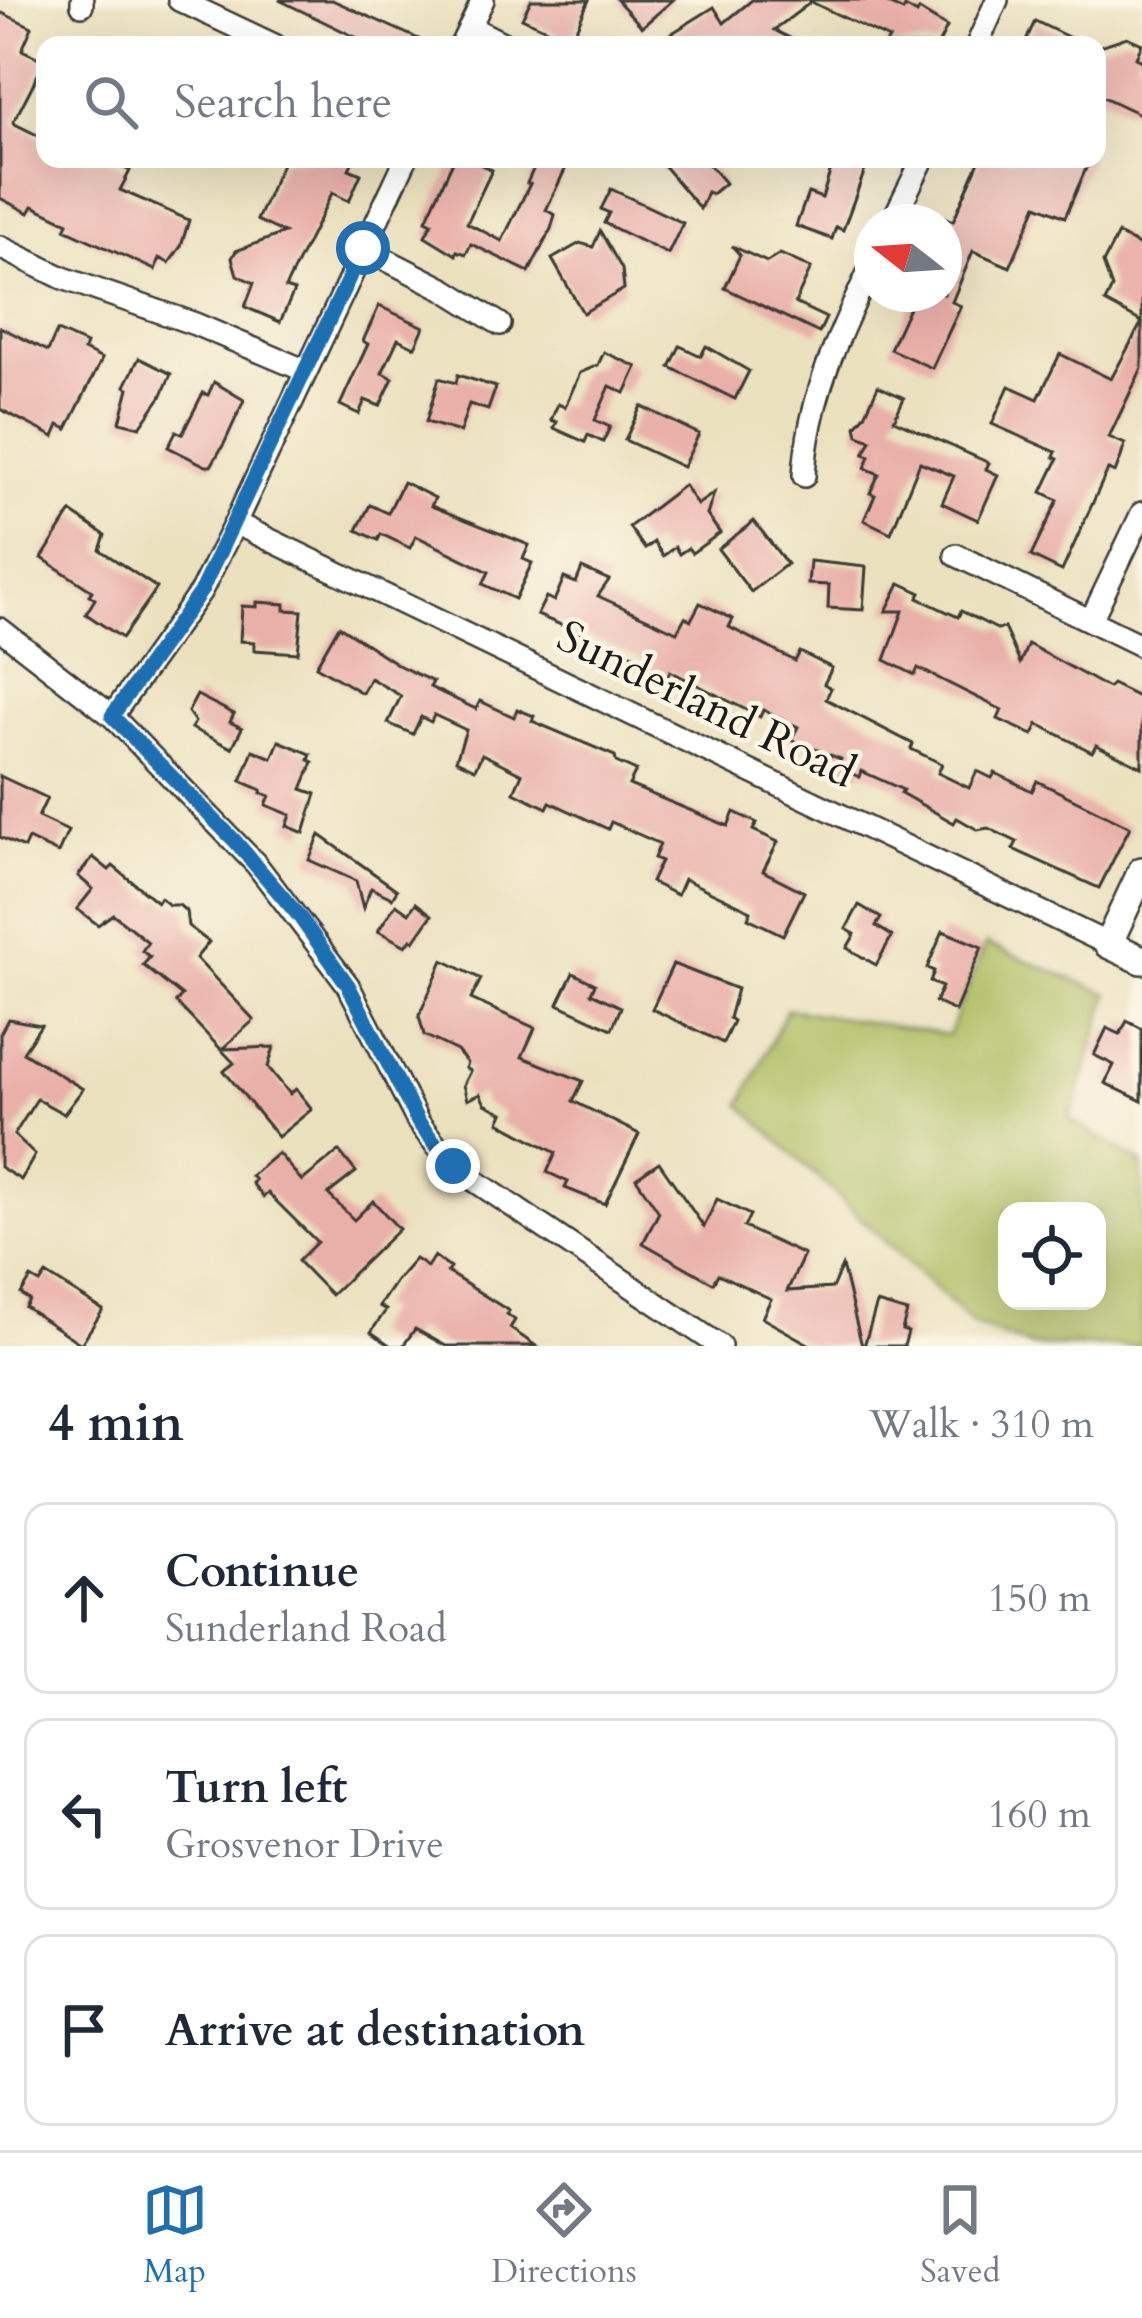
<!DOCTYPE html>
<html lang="en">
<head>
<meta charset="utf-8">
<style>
  :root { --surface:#fff; --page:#f2f2f3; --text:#1f2937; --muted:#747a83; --line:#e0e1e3; --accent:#1f6fb2 }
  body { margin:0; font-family:Cardo,serif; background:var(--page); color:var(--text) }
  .controls { position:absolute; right:36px; bottom:36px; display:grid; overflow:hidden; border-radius:24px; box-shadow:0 12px 48px #0002 }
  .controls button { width:108px; height:108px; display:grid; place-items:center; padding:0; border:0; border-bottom:3px solid var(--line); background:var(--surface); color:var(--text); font:60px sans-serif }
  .compass { position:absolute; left:854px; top:204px; width:108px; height:108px; border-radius:50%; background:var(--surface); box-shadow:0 12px 48px #0002; rotate:287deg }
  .stop { position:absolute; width:36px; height:36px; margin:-27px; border:9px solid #1f6fb2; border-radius:50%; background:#fff }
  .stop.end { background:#1f6fb2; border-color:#fff; box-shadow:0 3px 12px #0008 }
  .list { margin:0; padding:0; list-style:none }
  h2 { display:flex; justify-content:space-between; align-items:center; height:156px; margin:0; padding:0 48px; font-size:51px }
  h2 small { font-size:39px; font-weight:400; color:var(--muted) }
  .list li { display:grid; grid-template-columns:78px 1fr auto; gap:36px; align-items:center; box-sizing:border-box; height:192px; margin:0 24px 24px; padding:0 24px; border:3px solid var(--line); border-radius:24px }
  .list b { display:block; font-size:45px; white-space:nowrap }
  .list p { margin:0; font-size:39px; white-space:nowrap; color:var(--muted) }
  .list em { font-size:39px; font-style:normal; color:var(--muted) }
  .icon { flex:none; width:66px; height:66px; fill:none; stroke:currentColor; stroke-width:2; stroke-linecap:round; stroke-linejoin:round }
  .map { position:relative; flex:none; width:1142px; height:1346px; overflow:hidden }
  .search { position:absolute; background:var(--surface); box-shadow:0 12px 48px #0002; left:36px; right:36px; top:36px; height:132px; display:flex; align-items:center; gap:30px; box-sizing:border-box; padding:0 42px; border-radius:24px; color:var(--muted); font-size:45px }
  .sheet { height:804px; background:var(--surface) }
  nav { display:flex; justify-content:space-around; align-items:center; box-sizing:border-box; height:168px; border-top:3px solid var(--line); background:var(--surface); font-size:33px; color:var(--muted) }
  nav a { display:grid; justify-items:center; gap:6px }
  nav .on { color:var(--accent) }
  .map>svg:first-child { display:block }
  .green { fill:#acbc5e; stroke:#646c3d; stroke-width:3; fill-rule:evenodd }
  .building { fill:#e9afa9 }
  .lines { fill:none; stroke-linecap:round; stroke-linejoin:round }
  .minor-casing { stroke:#3b3a34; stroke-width:26 }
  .tertiary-casing { stroke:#3b3a34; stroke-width:32 }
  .minor { stroke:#fff; stroke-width:21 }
  .tertiary { stroke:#fff; stroke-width:27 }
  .route { stroke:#1f6fb2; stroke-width:15 }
  .labels { text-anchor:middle; stroke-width:9; stroke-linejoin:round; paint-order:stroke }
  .street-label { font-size:45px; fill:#1c1c1c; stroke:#fcf5e5 }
</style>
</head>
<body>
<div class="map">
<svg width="1142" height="1346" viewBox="0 0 1142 1346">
  <rect width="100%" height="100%" fill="#fcf5e5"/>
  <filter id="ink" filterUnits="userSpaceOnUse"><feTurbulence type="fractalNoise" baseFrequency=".00833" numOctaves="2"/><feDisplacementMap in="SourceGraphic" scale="24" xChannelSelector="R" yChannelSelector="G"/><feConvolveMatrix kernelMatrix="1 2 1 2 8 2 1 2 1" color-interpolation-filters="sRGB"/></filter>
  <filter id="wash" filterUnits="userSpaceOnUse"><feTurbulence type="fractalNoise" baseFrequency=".004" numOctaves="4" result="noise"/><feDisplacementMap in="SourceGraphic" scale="48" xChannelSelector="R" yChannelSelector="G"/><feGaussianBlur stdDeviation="2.7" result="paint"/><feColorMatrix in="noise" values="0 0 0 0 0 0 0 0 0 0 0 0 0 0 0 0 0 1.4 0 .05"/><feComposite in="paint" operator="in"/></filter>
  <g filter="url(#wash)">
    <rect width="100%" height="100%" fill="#ece1bf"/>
    <path class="green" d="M986,944l123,50 -39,126 72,43v183h-112l-56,-21 -233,-220 46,-96 161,26zM1007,1211h90v90h-90z"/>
    <g id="blocks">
      <g class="building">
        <path d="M279,0h53l100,45h-60z"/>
        <path d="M531,0h58l-18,40 -49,-22z"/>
        <path d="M617,0h56l-31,27z"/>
        <path d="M752,0h129l22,11 2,-4 12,7 2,-4 28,17 -9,18h-53l4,-6 -78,-37 -37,28 30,15h-151l61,-38 10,16z"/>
        <path d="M0,12l32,15 -10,23 23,11 -32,62 32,16v20h61l24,12 -10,19 69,30 -8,26 -12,17 -10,-5 -4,12 -90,-41 3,-6 -35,-17 -4,7 -29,-15z"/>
        <path d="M1035,21l50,24h-61z"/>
        <path d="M1127,37l15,7 -6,14 6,3v54l-45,-21v-47z"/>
        <path d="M284,159h70l-5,10 12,5 -12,27 -17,-8 -47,95 9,3 -14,31 -35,-15 9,-24 -17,-8 -5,-17 4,-7 48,-18 -27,-13z"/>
        <path d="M454,159h14l24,11 -25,53 35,18 28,-57 -3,-1 11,-24h32l-24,51 9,5 -4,14 -22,43 -58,-28 -5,10 -9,-3 -1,4 -31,-19 7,-13 -6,-3z"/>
        <path d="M658,159h46l21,24 -13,11 -5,-2 -7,17z"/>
        <path d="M834,159h35l-26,71 -7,-3 -4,12 -36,-13 12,-33 14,5z"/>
        <path d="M980,159h110l-25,58 -28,-12 -27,62 -37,-16 -21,51 9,4 -29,62 -42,-19 25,-55h29v-77l9,4z"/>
        <path d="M611,189l72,34 -15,31 -64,-31 5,-10 -8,-4z"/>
        <path d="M600,231l22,38 2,20 -41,24 -31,-54 28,-16 13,4z"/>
        <path d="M1118,234l24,13v75l-37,-20 7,-14 -9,-25z"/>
        <path d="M732,246l35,16 13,-8 31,14 -16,35 31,15 -7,15 -94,-45 15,-33z"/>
        <path d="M379,306l45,21 -9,20 -17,-8 -16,34 11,5 -13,28 -15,-6 -6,14 -19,-9 28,-61 -5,-3z"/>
        <path d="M1142,322v46l-33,69 16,7 -4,13 -6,16 -7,-3 -4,8 -42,93 -31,-15 27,-56 -16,-8 16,-33 -4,-2 2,-5 -64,-28 17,-38 29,13 22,-45 51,25z"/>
        <path d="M0,327l48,24 9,-20 29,13 -2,6 18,9 -35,70 -8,-4 -5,12 -54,-28z"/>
        <path d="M680,346l21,10 5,-10 43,25 -14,28 -65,-32z"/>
        <path d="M604,352l33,15 -12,26 -15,-7 -15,34 15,7 -7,15 -15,-7 -3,7 -31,-14 3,-6 -6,-2 7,-16 7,3 15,-34 18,-8z"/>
        <path d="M139,358l32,16 -10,23 -21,30 -20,-5 9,-34 -4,-2z"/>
        <path d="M458,375l38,12 -8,23 -19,-6 -9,28 -34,-10 13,-44 17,5z"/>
        <path d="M214,382l30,18 -19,42 -14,24h-5l-38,-19 8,-16 6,3 21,-41 5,2z"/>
        <path d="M878,386l26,12 -10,22 95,43 -3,6 12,6 -20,45 -36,-17 12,-27 -34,-14 -29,71 -27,-13 11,-25 -5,-2 9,-19 -14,-6 5,-12 -6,-2 7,-14 -13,-5 -2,-9 9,-11z"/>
        <path d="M641,406l58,28 -16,33 -58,-27z"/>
        <path d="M403,482l32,16 -4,8 98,39 -6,14 9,4 -17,36 -32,-15 6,-12 -73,-36 -6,12 -29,-14 -3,6 -21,-10 13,-25 18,8z"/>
        <path d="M684,485l13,20 17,-12 -7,22 13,18 -28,20 -4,-5 -9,6 -4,-7 -12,9 -9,-14 -9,7 -16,-22z"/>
        <path d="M71,512l34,23 -5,15 57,38 -35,50 -36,-24 9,-15 -6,-4 3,-4 -50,-33z"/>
        <path d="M754,521l33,43 -36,28 -33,-43z"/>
        <path d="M810,561l56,6 -3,43 -35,-2 1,-23 -21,-1z"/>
        <path d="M582,568l27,12 -11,16 79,36 8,-15 6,3 9,-17 33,16 -4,8 66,34 5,-9 32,16 -8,16 7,4 -5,11 87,45 -2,5 31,15 -4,9 31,15 8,-17 15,7 3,-5 37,18 5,-10 93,46 -31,61 -86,-39 4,-7 -29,-14 -10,2 -21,-12 -3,5 -53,-30 2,-3 -42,-19 -2,6 -21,-10 3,-8 -50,-19 7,-13 -35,-17 -3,7 -90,-46 -6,12 -20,-9 6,-12 -113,-47 9,-18 8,4 10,-23 12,5z"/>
        <path d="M900,583l21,10 -3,5 40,19 3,-6 36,18 7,-1 16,35 8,-19 80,44 4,-4 30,15v68l-46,-22 -4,7 -54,-28 -5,11 -35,-16 4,-9 -84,-42 -3,7 -30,-15 18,-49h-17z"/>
        <path d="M257,602l28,2v6l17,1 -4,42 -44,-3v-8l-14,-1 2,-35 15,1z"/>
        <path d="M339,626l61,40 33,16 -3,5 46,22 4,-8 34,16 3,-8 17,7 -2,5 83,35 1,6 20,9 -7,14 99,41 6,-14 23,11 -4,7 25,12 -15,29 41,21 -21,43 -35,-17 3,-7 -67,-32 -7,16 -26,-13 10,-21 -7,-3 6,-14 -49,-22 -3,7 -58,-27 -3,6 -33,-16 8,-18 -40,-20 -7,15 -19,-9 10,-30 -32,-15 -3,7 -10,-5 -8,17 -25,-11 13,-27 -31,-18 -8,15 -46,-27z"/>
        <path d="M197,695l37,19 -4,8 12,6 -10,20 -41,-20 4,-6 -7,-10z"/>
        <path d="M279,741l32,13 -2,6 4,2 -11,27 14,5 -12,39 -17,-7 4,-11 -25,-10 4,-9 -9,-3 1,-3 -21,-9 12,-31 19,8z"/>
        <path d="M0,776l47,22 -9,19 30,14 -10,22 -30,-14 -4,9 -24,-11z"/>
        <path d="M320,835l77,55 -5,8 -21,-10 -8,20 -7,-27 -47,-21z"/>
        <path d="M93,857l16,13 4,-4 44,36 3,-5 9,8h10l7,6 2,15 21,16 -13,16 58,62 -32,29 52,-2 -6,20 22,27 6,-5 16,20 -34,28 -54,-66 10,-8 -58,-61 6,-6 -39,-31 7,-8 -8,-6 6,-9 -35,-28 -15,11 -21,-16 16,-20 -15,-13z"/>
        <path d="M416,903l16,12 -18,26 -3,-2 -5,7 -28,-15 18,-27 13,9z"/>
        <path d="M859,905l22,13 -5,8 16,10 -16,29 -29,-17 8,-14 -9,-5z"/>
        <path d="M943,931l39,16 -27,64 -20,-9 7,-15 -12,-5 4,-11 -7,-3z"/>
        <path d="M443,960l38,19 -10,20 64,29 -13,29 61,24 -10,20 66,33 -34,70 -40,-16 3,-6 -21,-10 9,-19 -57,-31 4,-9 -18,-9 -5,-10 -13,6 -4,-15 7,-14 -5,-3 2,-5 -10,-12 -33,-16 -5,-19z"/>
        <path d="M673,964l64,25 -8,29 4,3 -10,22 -71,-34z"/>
        <path d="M573,973l22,11 -4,9 30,14 -9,22 -54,-25z"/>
        <path d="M8,1019l33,6 -18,27 60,37 -19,25 -27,-15 -23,36 21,20 -14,25 -21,-13v-133z"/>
        <path d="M1127,1021l15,8v72l-37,-18 9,-18 -20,-10 13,-27 13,6z"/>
        <path d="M339,1151l17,21 -28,22 26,26 19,-19 26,28 -68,66 -33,-34 19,-19 -49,-49 -5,4 -11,-14 3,-3 -4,-4 27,-23 24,28z"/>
        <path d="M659,1162l45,65 13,-28 33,16 -6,12 60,28 -17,36 45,-3 10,-22 20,80h-50l-50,-28 9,-19 -53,-25 -5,9 -70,-40 16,-31 -23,-34z"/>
        <path d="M434,1256l16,12 -3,4 62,39 -2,3 8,6 -5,8 26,18h-90l-31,-17 -12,17h-12l-20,-14 15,-22 -7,-4 17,-25 19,-22 12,8z"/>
        <path d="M46,1274l57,36 -22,34 -56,-37 4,-7 -8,-6 10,-16 9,5z"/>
        <path d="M877,1303l30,9 -5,18 6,2 -4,14h-40z"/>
      </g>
    </g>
  </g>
  <g filter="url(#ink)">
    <use href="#blocks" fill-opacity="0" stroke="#3b3a34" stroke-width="3"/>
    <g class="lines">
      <g class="minor-casing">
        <g id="minor">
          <path d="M179,0l95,45"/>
          <path d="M82,5v-5"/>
          <path d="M470,27l36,18"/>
          <path d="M461,45l22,-45"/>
          <path d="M977,45l20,-45"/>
          <path d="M406,159l-171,364 873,421"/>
          <path d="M892,222l31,-63"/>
          <path d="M0,247l63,31 132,46 111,47"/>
          <path d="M363,248l81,41 56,35"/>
          <path d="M804,476c4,-78 35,-142 68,-211"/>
          <path d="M956,555l186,91"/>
          <path d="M1091,620l51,-107"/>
          <path d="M0,629l112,87 144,148 92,121 70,137 35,44 267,180"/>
          <path d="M112,716l89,-125 34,-68"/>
        </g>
      </g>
      <g class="tertiary-casing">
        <path id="tertiary" d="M1142,871l-34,73 34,16"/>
      </g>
      <use href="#minor" class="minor"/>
      <use href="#tertiary" class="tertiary"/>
    </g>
  </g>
  <g class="lines" filter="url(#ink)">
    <path class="route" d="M363,248l-162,343 -89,125 123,125 64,75 49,69 70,137 35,44"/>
  </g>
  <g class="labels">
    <g class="street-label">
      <text transform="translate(707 703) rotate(26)" y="16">Sunderland Road</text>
    </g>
  </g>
</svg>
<div class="controls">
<button><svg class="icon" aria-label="locate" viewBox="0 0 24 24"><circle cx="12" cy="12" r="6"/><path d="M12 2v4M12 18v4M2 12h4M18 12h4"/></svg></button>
</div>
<svg class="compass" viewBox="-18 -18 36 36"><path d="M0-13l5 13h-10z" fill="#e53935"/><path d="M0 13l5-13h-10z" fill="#747a83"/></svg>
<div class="stop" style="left:363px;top:248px"></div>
<div class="stop end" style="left:453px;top:1166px"></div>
<div class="search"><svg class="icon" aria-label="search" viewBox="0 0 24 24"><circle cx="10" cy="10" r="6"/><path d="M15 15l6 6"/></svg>Search here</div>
</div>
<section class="sheet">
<h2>4 min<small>Walk · 310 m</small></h2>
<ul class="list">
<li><svg class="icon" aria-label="ahead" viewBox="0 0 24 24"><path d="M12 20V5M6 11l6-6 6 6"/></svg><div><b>Continue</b><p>Sunderland Road</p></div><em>150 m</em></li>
<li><svg class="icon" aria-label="left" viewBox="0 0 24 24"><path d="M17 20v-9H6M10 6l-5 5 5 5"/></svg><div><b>Turn left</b><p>Grosvenor Drive</p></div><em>160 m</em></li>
<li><svg class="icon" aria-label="arrive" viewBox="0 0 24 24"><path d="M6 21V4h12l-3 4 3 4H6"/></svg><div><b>Arrive at destination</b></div></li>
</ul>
</section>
<nav>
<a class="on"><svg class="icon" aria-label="map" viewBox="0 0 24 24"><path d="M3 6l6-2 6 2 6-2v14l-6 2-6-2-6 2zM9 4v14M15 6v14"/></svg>Map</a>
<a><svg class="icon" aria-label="directions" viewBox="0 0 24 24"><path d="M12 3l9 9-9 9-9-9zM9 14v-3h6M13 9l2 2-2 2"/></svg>Directions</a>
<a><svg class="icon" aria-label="saved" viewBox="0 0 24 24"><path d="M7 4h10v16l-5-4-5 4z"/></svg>Saved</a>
</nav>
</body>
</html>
